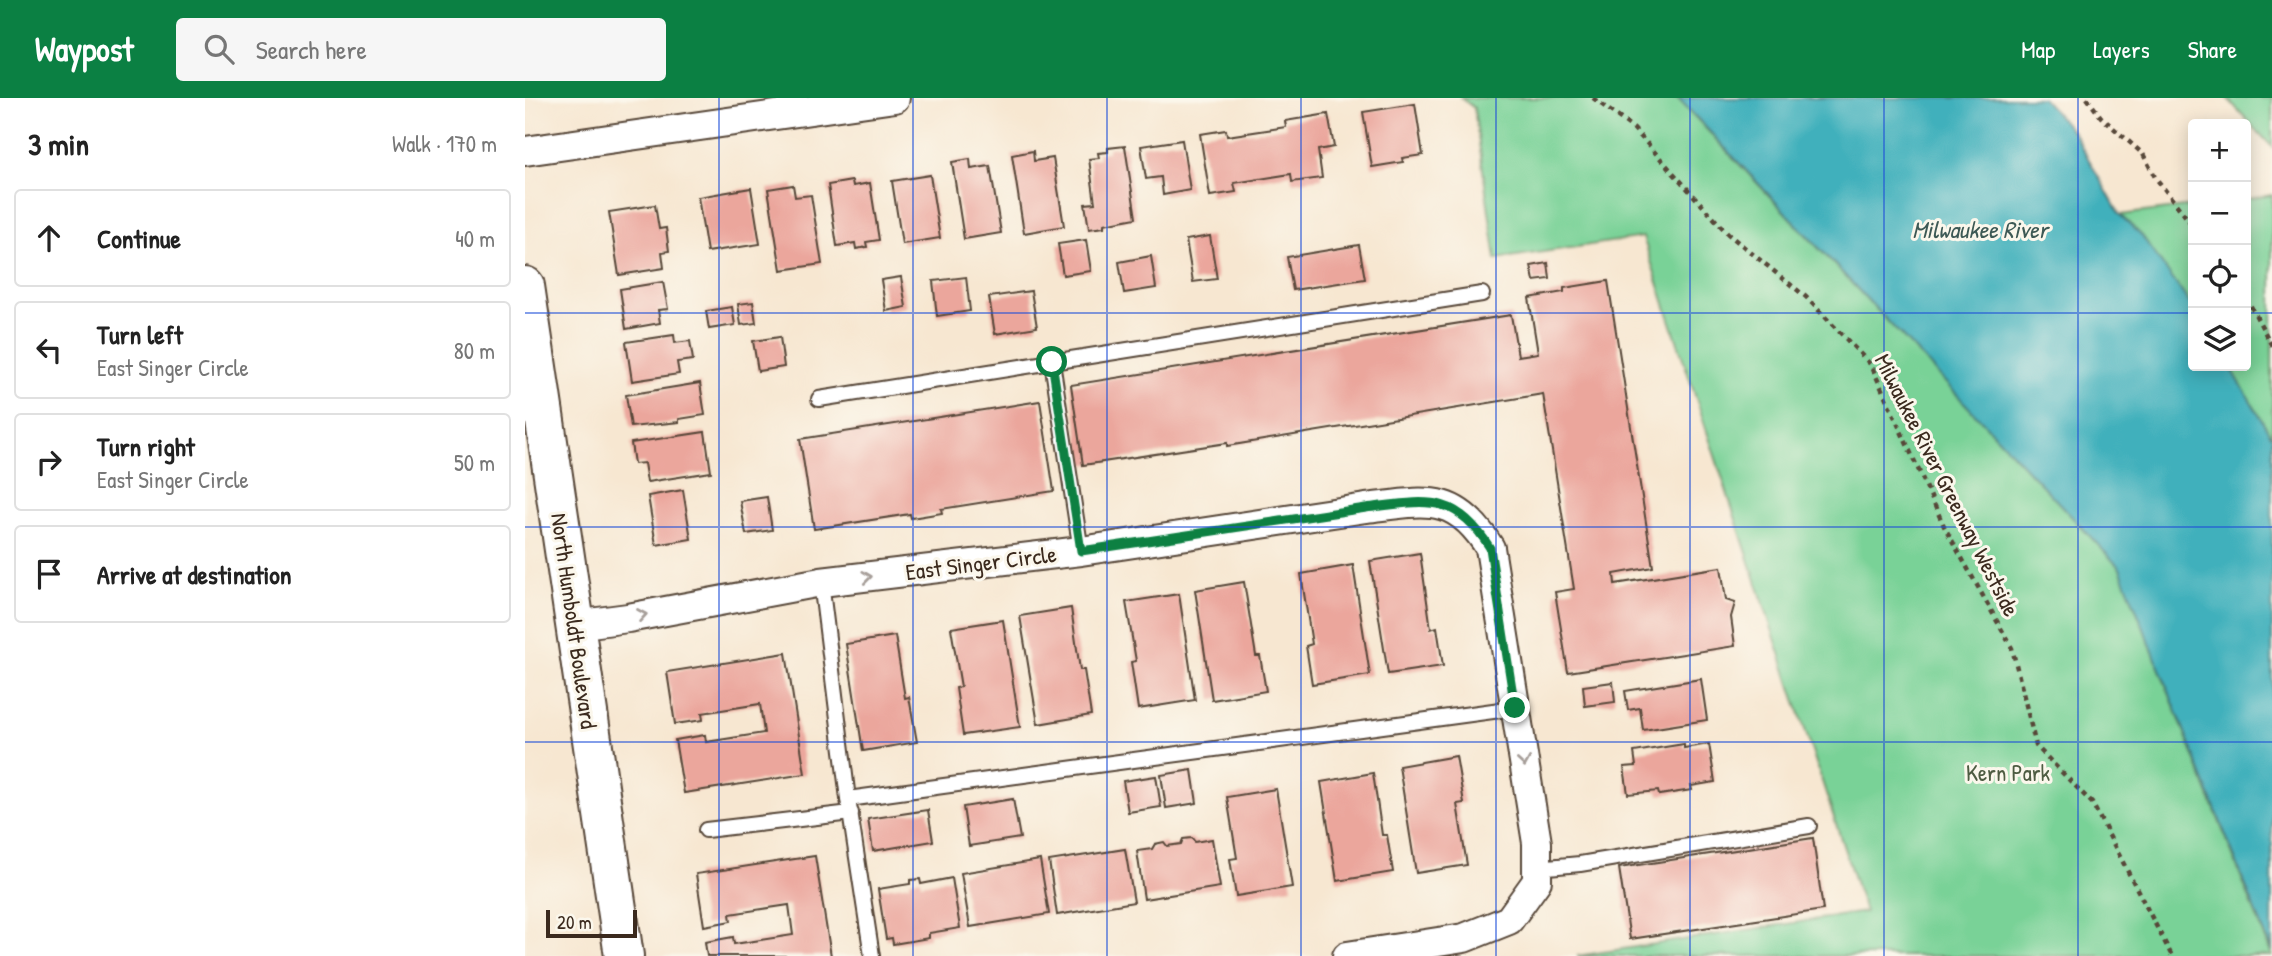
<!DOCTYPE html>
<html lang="en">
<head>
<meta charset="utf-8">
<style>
  :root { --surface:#fff; --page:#f6f6f6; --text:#222; --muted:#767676; --line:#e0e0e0; --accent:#0b8043 }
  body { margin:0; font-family:"Patrick Hand",sans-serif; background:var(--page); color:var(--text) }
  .controls { position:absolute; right:21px; top:21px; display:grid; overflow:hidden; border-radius:7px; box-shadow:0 4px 18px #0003 }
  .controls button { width:63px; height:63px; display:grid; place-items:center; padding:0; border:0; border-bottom:2px solid var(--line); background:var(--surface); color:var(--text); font:35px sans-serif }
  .scale { position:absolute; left:21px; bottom:18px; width:91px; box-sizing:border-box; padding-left:7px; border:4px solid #3b2a1e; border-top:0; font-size:19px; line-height:24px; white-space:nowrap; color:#3b2a1e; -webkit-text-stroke:5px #fbf7ec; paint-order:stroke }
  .stop { position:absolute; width:21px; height:21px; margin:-16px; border:5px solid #0b8043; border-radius:50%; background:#fff }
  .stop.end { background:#0b8043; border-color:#fff; box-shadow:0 2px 7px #0008 }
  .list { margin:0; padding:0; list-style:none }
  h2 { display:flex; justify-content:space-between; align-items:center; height:91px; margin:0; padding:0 28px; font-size:30px }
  h2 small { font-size:23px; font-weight:400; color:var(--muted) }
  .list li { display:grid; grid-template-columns:46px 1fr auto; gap:21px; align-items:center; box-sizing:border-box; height:98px; margin:0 14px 14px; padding:0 14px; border:2px solid var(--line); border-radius:7px }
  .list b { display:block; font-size:26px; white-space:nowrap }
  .list p { margin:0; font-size:23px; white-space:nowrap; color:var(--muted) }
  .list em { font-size:23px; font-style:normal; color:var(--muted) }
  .icon { flex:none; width:38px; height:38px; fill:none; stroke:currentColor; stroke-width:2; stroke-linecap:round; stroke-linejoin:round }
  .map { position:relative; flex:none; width:1747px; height:858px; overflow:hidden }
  header { display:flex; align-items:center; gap:42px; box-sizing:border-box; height:98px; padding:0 35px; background:var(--accent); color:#fff }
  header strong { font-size:33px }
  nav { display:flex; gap:38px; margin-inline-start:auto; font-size:24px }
  .search { width:490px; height:63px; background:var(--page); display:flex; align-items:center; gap:18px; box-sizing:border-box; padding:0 24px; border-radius:7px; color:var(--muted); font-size:26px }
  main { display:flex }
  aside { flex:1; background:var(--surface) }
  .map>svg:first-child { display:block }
  .green { fill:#79d297; stroke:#5a7e5a; stroke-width:2 }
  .water { fill:#40b0bc; stroke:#3e6d6d; stroke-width:2 }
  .building { fill:#eba69c }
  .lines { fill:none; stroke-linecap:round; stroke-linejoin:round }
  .service-casing { stroke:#574639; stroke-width:18 }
  .minor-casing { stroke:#574639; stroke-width:32 }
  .secondary-casing { stroke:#574639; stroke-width:42 }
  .path { stroke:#574639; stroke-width:4.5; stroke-dasharray:5 5; stroke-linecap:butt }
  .service { stroke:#fff; stroke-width:14 }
  .minor { stroke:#fff; stroke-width:28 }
  .secondary { stroke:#fff; stroke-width:38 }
  .oneway { stroke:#a79f9a }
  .route { stroke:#0b8043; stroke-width:9 }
  .grid { fill:none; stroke:#1d4ed8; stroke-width:2; stroke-opacity:0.55 }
  .labels { text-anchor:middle; stroke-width:6; stroke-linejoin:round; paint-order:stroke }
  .street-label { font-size:23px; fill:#3b2a1e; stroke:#fbf7ec }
  .park-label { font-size:23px; fill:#4e5c42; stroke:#fbf7ec }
  .water-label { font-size:24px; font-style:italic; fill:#3d5955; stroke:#fbf7ec }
</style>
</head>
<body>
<header>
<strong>Waypost</strong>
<div class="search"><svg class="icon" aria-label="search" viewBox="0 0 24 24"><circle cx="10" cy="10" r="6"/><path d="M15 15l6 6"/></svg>Search here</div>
<nav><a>Map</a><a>Layers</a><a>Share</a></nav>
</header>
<main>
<aside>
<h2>3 min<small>Walk · 170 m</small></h2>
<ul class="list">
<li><svg class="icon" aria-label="ahead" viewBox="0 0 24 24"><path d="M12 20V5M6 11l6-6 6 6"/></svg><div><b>Continue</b></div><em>40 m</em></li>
<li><svg class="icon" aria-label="left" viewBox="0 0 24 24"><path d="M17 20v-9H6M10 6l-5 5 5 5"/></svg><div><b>Turn left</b><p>East Singer Circle</p></div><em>80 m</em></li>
<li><svg class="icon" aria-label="right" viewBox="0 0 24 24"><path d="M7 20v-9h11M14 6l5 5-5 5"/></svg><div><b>Turn right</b><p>East Singer Circle</p></div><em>50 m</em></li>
<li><svg class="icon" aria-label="arrive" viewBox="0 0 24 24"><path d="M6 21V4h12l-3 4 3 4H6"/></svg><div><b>Arrive at destination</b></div></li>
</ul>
</aside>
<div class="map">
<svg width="1747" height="858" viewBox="0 0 1747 858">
  <rect width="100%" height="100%" fill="#fbf7ec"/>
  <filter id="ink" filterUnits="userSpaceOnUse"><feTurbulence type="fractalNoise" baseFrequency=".0143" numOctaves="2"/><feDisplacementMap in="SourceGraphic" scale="14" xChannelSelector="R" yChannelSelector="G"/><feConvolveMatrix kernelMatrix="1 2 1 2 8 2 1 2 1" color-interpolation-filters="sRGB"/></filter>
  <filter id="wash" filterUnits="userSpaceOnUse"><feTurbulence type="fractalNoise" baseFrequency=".00686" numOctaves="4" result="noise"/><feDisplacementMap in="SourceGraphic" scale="28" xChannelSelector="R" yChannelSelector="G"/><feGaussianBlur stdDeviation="1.57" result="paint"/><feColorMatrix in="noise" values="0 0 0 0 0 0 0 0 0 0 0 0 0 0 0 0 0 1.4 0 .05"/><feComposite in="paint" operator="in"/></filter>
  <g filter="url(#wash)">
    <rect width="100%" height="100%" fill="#f7e7d1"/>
    <g class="green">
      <path d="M936,0h216l443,470 152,388h-695l288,-44 -222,-675 -147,22 -22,-151z"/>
      <path d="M1702,0h45v49z"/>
      <path d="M1747,97v242l-42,-71h16v-167z"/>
      <path d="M1668,108v102l-51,-72 -22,-21z"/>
    </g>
    <path class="water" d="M1153,0h364l32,35 46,82 22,21 51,72v58h37l42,71v515l-152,-384z"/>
    <g id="blocks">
      <g class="building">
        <path d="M890,6l8,51 -21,3 1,4 -31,5 -9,-55z"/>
        <path d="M803,16l6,33 -16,3 4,28 -30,4 -1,-8 -57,9 2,9 -26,4 -10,-62 26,-4 1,6 59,-9 -1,-6z"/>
        <path d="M657,42l8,50 -27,5 -2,-18 -15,2 -5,-33z"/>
        <path d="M600,48l11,72 -32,6v3l-15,2 -4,-25 10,-1 -6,-44 10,-1 -1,-5 10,-1v-4z"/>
        <path d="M508,53l1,10 19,-3 11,68 -40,7 -12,-78z"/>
        <path d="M445,61l1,10 19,-3 11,67 -37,6 -12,-77z"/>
        <path d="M405,77l10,63 -38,6 -10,-63z"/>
        <path d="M327,83l1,5 17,-3 9,57 -13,2 1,5 -11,2 -1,-6 -18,3 -9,-61z"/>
        <path d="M268,87l2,12 16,-2 11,69 -41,6 -13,-81z"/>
        <path d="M226,90l9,56 -53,8 -9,-55z"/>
        <path d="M130,107l4,24 7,-1 3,23 -7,1 2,16 -45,7 -10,-63z"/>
        <path d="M685,138l7,43 -24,3 -7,-42z"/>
        <path d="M561,142l5,31 -28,4 -5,-31z"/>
        <path d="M834,147l6,34 -72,11 -6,-33z"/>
        <path d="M626,158l5,32 -32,5 -5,-31z"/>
        <path d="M1023,165l2,16 -16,2 -3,-15z"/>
        <path d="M376,179l5,30 -20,4 -5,-31z"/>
        <path d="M441,179l4,34 -33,5 -4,-35z"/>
        <path d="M1083,183l45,286 -39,7 1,10 106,-17 5,33 9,3 -4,14 4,29 -167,26 -13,-80 19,-3 -31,-195 -316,52v-3l-144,22 -12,-80 440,-70 7,41 20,-3 -9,-55 35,-6v-4z"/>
        <path d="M138,184l5,27 -10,1 2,13 -34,6 -6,-40z"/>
        <path d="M506,193l6,36 -42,7 -6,-37z"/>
        <path d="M228,204l3,21 -15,2 -3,-21z"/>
        <path d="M207,209l3,18 -26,4 -3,-18z"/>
        <path d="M149,237l1,8 15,-2 3,19 -16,2 2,12 -47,7 -6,-39z"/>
        <path d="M255,239l4,30 -26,4 -5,-30z"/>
        <path d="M175,285l5,32 -26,4v3l-48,5 -5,-32z"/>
        <path d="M515,303l14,90 -113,18 1,4 -31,5 -1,-4 -96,15 -14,-90z"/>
        <path d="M180,334l6,40 -64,10 -3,-19 -10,1 -3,-21z"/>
        <path d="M158,392l8,49 -35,6 -8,-49z"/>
        <path d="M242,399l5,33 -26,4 -6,-33z"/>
        <path d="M895,455l11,76 6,-2 6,39 -55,8 -18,-113z"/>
        <path d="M828,467l17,110 -58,9 -6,-38 6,-2 -11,-70z"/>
        <path d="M719,484l12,74h4l6,35 -54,9 -17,-110z"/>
        <path d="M654,496l16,106 -57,9 -7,-47 5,-1 -10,-59z"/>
        <path d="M546,510l9,62h4l7,45 -53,9 -18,-108z"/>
        <path d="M478,522l17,107 -57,8 -7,-47 5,-1 -10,-59z"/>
        <path d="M370,538l10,62 4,-1 8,45 -54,9 -17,-107z"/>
        <path d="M261,555l19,121 -121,19 -9,-53 30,-5 1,7 58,-9 -4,-29 -58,9 1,7 -28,4 -8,-52z"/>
        <path d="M1176,581l6,41 -64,10 -3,-22 -12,2 -3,-19z"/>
        <path d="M1088,584l2,20 -30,4 -2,-20z"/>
        <path d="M1159,646v4l25,-4 6,38 -24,4 1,4 -33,5 -1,-4 -30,3 -4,-27 12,-1 -2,-14z"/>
        <path d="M931,658l8,47 -7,1 10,61 -51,8 -17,-107z"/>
        <path d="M667,672l5,33 -31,5 -5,-33z"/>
        <path d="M848,675l9,62h5l6,37 -56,9 -16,-99z"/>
        <path d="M631,678l5,31 -33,5 -5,-31z"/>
        <path d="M751,691l16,98 -56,9 -6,-37 7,-1 -10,-61z"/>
        <path d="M488,701l7,39 -51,8 -6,-39z"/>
        <path d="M403,712l5,31 -60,10 -5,-32z"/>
        <path d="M667,740l3,4 17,-3 8,48 -76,12 -7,-48 15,-2 3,-5 9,-2 3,4 14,-2 2,-5z"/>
        <path d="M1288,740l10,72 -193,29 -11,-71z"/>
        <path d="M600,751l9,53 -77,13 -8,-54z"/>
        <path d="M290,758l16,100h-124l-2,-14 28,-5 1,7 59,-9 -4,-30 -59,9 1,7 -27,5 -8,-52z"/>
        <path d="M515,762l9,54 -79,13 -9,-54z"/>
        <path d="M427,780l8,50 -31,5v5l-36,6 -1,-6 -6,1 -8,-50 32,-5v-4l10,-1 1,5z"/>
      </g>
    </g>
  </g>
  <g filter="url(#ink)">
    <use href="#blocks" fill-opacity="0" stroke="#574639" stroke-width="2"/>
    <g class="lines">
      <g class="service-casing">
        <g id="service">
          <path d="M294,301l233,-37"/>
          <path d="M556,453l-29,-189 430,-68"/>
          <path d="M296,484l27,217 24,157"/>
          <path d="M323,701l667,-91"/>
          <path d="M181,732l145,-17"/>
          <path d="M1012,770l43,-4 229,-38"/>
        </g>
      </g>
      <g class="minor-casing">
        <g id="minor">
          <path d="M0,53l370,-53"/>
          <path d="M50,527l53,-7 193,-36 260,-31 285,-43c59,-7 89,-17 124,40l47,295v38l-28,39 -45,18 -117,18"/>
        </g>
      </g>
      <g class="secondary-casing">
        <path id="secondary" d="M0,188l99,670"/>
      </g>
      <g class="path">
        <path d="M1068,0l41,31 94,105 78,63 65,68 73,161 68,122 24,98 56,57 80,153"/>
        <path d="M1562,0l14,19 42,37 12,23 38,49"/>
        <path d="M1721,199l26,49"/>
      </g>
      <use href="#service" class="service"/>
      <use href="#minor" class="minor"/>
      <use href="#secondary" class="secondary"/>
    </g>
    <defs><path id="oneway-chevron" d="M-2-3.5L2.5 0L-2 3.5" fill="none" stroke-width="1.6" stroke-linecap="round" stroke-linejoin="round" transform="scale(1.75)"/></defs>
    <g class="oneway">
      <use href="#oneway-chevron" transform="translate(342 479) rotate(-7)"/>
      <use href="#oneway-chevron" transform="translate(117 517) rotate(-10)"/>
      <use href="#oneway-chevron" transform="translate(999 664) rotate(81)"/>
    </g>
  </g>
  <g class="lines" filter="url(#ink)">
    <path class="route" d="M527,264l29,189 285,-43c59,-7 89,-17 124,40l25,160"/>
  </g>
  <path class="grid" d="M194,0v858M388,0v858M582,0v858M776,0v858M971,0v858M1165,0v858M1359,0v858M1553,0v858M0,215h1668M1721,215h26M0,429h1747M0,644h1747"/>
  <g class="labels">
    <g class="street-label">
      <text transform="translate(1422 387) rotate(63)" y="8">Milwaukee River Greenway Westside</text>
      <text transform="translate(456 465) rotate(-7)" y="8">East Singer Circle</text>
      <text transform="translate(49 523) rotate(82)" y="8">North Humboldt Boulevard</text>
    </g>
    <g class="park-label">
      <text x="1483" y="683">Kern Park</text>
    </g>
    <g class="water-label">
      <text x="1455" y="140">Milwaukee River</text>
    </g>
  </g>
</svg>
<div class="controls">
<button>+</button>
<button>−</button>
<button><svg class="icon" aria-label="locate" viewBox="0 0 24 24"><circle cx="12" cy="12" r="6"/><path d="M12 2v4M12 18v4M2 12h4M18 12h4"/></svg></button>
<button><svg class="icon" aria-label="layers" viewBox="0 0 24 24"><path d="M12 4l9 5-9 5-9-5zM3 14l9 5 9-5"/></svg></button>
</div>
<div class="scale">20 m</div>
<div class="stop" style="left:527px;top:264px"></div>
<div class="stop end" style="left:990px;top:610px"></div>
</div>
</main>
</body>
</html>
